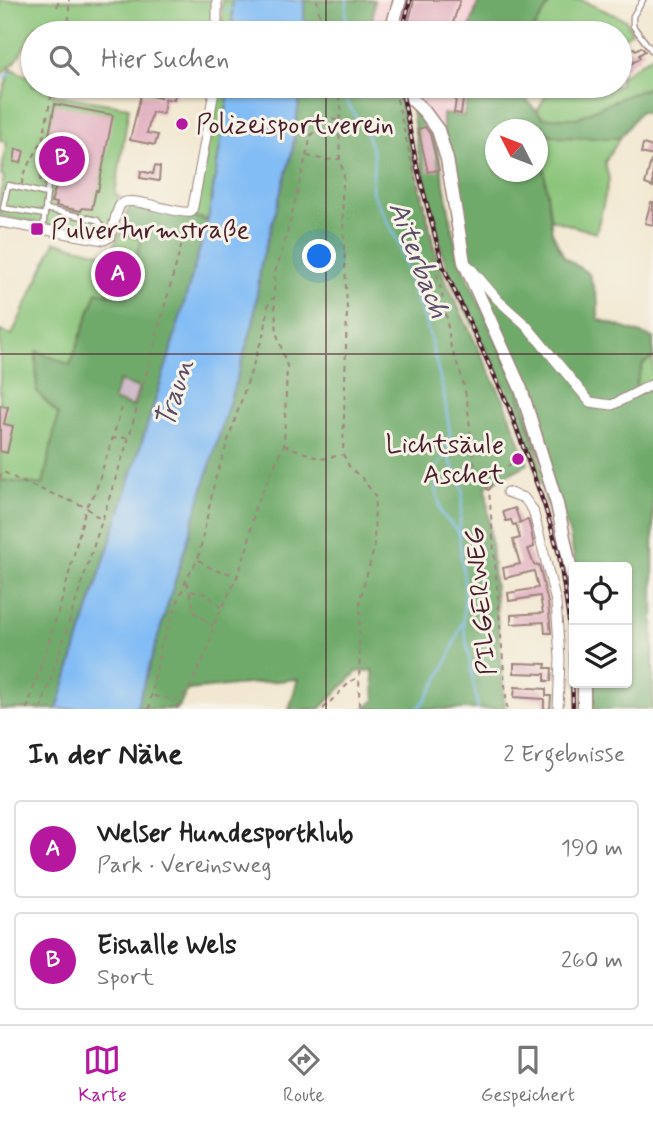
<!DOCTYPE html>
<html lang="de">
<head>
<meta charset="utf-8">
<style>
  :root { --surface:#fff; --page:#f6f6f6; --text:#222; --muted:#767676; --line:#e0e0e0; --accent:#b5179e }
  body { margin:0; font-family:Mynerve,sans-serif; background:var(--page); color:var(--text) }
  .controls { position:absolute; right:21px; bottom:21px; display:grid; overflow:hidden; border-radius:7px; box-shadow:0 2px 5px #0004 }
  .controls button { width:63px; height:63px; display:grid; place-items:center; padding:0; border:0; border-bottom:2px solid var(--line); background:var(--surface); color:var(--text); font:35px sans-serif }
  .compass { position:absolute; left:485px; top:119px; width:63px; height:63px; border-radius:50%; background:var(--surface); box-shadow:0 2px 5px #0004; rotate:312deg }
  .you { position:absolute; left:320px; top:257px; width:24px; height:24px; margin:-18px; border:5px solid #fff; border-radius:50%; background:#1a73e8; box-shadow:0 0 0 10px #1a73e833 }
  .badge { display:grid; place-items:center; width:46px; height:46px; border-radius:50%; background:var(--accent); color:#fff; font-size:23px; font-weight:700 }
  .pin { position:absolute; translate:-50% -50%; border:4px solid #fff; box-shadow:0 2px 7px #0006 }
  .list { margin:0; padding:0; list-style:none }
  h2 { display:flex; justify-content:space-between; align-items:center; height:91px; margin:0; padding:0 28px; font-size:30px }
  h2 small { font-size:23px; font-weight:400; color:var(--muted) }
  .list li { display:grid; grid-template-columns:46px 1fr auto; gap:21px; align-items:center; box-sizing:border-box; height:98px; margin:0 14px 14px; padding:0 14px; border:2px solid var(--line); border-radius:7px }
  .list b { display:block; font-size:26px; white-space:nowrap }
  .list p { margin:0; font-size:23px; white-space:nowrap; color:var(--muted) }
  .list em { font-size:23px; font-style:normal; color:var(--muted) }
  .icon { flex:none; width:38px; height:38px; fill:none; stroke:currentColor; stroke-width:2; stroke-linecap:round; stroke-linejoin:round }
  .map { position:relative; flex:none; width:653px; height:709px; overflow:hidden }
  .search { position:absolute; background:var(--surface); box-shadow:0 2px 5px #0004; left:21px; right:21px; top:21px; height:77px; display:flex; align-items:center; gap:18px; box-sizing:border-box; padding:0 24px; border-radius:38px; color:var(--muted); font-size:26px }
  .sheet { height:315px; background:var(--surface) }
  nav { display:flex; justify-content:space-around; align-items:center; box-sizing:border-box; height:98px; border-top:2px solid var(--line); background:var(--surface); font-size:19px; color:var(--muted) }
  nav a { display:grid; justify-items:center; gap:4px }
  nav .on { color:var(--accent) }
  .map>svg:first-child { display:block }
  .built { fill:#f6cfd6 }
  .industrial { fill:#d1bdc9 }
  .green { fill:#8bc57a; stroke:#6a7252; stroke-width:2 }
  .forest { fill:#70aa6a; stroke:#5d644a; stroke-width:2; fill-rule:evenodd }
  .water { fill:#83bdf5; stroke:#666e90; stroke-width:2 }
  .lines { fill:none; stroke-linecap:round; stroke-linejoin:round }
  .stream { stroke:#83bdf5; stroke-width:2 }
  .building { fill:#e2b0c1 }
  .lane-casing { stroke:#9e847e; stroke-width:7 }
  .street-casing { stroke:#9e847e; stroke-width:11 }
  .secondary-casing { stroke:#9e847e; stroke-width:15 }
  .path { stroke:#9e847e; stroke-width:2; stroke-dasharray:5 5; stroke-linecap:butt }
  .lane { stroke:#fff; stroke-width:4.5 }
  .street { stroke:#fff; stroke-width:9 }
  .secondary { stroke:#fff; stroke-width:12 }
  .rail-casing { stroke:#4a1f2b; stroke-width:4.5 }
  .rail { stroke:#f7f3e8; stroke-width:2; stroke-dasharray:5; stroke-linecap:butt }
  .grid { fill:none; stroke:#4a1f2b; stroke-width:2; stroke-opacity:0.55 }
  .poi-dot { fill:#b5179e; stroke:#f7f3e8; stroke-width:2.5 }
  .labels { text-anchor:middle; stroke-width:6; stroke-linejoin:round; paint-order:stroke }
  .poi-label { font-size:26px; fill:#4a1f2b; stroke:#f7f3e8; text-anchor:start }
  .street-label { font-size:26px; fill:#4a1f2b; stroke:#f7f3e8 }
  .water-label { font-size:28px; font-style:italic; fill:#5b4e68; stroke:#f7f3e8 }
</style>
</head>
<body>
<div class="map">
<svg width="653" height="709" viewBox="0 0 653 709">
  <rect width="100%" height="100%" fill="#f7f3e8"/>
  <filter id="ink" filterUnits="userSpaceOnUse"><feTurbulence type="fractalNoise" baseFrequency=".0143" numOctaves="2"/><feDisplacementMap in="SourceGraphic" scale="14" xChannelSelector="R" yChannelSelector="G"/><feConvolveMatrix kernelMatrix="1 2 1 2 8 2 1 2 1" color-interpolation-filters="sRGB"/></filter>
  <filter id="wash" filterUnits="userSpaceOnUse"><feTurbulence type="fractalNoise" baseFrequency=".00686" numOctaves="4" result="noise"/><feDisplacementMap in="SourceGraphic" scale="28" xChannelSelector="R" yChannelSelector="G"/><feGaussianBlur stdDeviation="1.57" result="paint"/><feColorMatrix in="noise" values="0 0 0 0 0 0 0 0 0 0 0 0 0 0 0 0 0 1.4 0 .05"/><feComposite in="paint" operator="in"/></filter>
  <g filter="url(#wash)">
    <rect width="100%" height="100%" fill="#f2e8d1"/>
    <g class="built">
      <path d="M374,0h105l-11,33h-93l-3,-1z"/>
      <path d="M404,86h65l-5,30 -21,14z"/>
    </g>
    <path class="industrial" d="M119,381l20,7 -6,19 -20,-7z"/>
    <g class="green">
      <path d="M0,0h212l1,27 -104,6h-47l-26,-7 -20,35 -16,14z"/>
      <path d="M222,0h10l1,33h-11z"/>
      <path d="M552,0h29l45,20 6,12 -12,8v-7h-89z"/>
      <path d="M653,55v31l-30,11 -46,21h-34l-6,-6 9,-17 16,-9h58v-9z"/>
      <path d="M11,68l13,7 9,1v10h22l-1,9 75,12 -14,88 4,1 -8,30 -15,7 -96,-17v-20l4,-20 -3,-1 6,-33 -7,-2v-41z"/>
      <path d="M219,86h11l-22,134 -13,-3z"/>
      <path d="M539,129l18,8 63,1 -15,24 4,18 -13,53 -46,-14z"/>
      <path d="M122,233l19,6 -14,57 -30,-4 -27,74 -34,-15 1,41 21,22 -15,72 -43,-6v-149l12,4 43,-93 55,13 9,-21z"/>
      <path d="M653,357v27l-14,7 -3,-7 7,-20z"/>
      <path d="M535,446c17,60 39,120 39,183l-14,-86 -31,-95z"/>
    </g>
    <g class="forest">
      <path d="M304,0h70l-2,32 3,1h-71z"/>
      <path d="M479,0h73l-21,33h-63z"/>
      <path d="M301,86h90l7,7 37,157 10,30 60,123 23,61 -42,22 19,223h-141l11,-9 -2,-30 -16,2 -37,37h-31l9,-30 -110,11 -11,19h-41l117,-385 8,-61 31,-111z"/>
      <path d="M469,86h56l-2,10 20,22h34l46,-21 30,-11v28l-13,-3 -20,27 -63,-1 -18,-7 13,102 12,25 25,17 9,28v17l55,19v19l-10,7 -7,20 4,9 13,-5v321h-65v-26h39v-116h-51l-7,-35 -105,-288 -21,-114v-16l21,2zM496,130h42v42h-42z"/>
      <path d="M411,103l23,28 23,122 57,126 21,67 -6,2 -22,-58 -53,-102 -11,-32 -25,-105z"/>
      <path d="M129,205l79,15 -40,140 -111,349h-57v-229l43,5 15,-71 -21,-22 -1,-41 34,14 27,-73 30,4 14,-56 -19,-7zM119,381l20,7 -6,19 -20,-7z"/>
    </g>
    <g class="water">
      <path d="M232,0h72v33h-71z"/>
      <path d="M230,86h71l-9,66 -31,111 -8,61 -117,385h-79l111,-349 40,-140z"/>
    </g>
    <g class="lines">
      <g class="stream">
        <path d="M224,10l9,-1"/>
        <path d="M345,33l2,-33"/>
        <path d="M0,79l12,-6"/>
        <path d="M326,86l17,8"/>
        <path d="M342,86l3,13 22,36 7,20 -2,37 26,50 16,52 13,31 17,70 6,39 -3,19 16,37 -4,44 6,57 -2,30 15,88"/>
        <path d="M447,453l-11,16 -2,7 7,37 18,20"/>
        <path d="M418,709c21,-26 33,-54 44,-86"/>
      </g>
    </g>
    <g id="blocks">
      <g class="building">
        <path d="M414,0h46l-10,33h-44z"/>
        <path d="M641,47l4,4 -6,4 1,3 -17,11 -3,-6v-7l14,-8 2,2z"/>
        <path d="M458,86h7l-4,28 -7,-1z"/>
        <path d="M160,92l15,2 -1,6 -9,-1 -2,15 -11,-2 -5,21 11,2 -3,10 -25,-5 11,-46 19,4z"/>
        <path d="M55,104l58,11 -15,76 -2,-1 -4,19 -10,-1 -1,3 -25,-5 1,-3 -6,-1 6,-19 -8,-4 -9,1z"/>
        <path d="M425,127l5,7 9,36 -11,2 -10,-43z"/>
        <path d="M643,144l10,3v9l-12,-3z"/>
        <path d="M16,149l8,2 -3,12 -7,-1z"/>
        <path d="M651,161l2,1v25l-8,-3z"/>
        <path d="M155,166l5,1 -1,14 -19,-3 1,-7 12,3z"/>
        <path d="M651,202h2v23l-8,-2z"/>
        <path d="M118,255l9,3 -1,4 5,1 -5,16 -14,-4z"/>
        <path d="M0,405l8,2 -4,17 9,2 -6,27 -7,-2z"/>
        <path d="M515,508l5,14 -2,1 10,-3 3,10 3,17 -6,2 6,16h5l9,38 3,30h-6l-1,-11 -33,2v-9l32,-2 -3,-17 -31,5 -1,-8 30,-5 -4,-17 -29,7 -2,-10 17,-4 -7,-24 7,-2 -4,-14 -3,1 -2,-5 -5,1 -3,-9z"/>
        <path d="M514,663l32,1 -1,4h7l-1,13h-6v-7l-31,-1z"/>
        <path d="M515,687l31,2v7h5l-1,13h-6v-10l-30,-2z"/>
      </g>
    </g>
  </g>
  <g filter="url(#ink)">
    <use href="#blocks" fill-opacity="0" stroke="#9e847e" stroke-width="2"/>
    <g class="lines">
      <g class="lane-casing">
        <g id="lane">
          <path d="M643,0l-10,16v10l20,26"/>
          <path d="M46,209l51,11 12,16"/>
          <path d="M45,215l-42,-7 5,-23 39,9"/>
          <path d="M43,229l5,-45"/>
        </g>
      </g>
      <g class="street-casing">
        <g id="street">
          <path d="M217,33v-33"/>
          <path d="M0,222l104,18 6,-3c4,-10 5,-23 10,-32 8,-12 55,10 71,7l2,-5 22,-121"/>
          <path d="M469,266l29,34 28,25 64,77 22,3 41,-21"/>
          <path d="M507,492l17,6 9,12 23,92 4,56 -2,51"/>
        </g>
      </g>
      <g class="secondary-casing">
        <g id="secondary">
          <path d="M390,33l10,-33"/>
          <path d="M398,86l26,25 14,19 9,29 17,103 57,127 36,115 17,81"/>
          <path d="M584,709v-26"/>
        </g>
      </g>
      <g class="path">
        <path d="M317,0l5,33"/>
        <path d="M57,7l2,-7"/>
        <path d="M66,31l3,-13v-18"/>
        <path d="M336,86l6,25 -3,9 1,39 4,16 -2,20 5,114 -4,145 7,14 12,10 13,18 -1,53 -14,50 -1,110"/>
        <path d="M397,99l48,209 6,40 10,26 6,26 6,57 5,20 11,14"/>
        <path d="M307,156l19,4 14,-1"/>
        <path d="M22,184l1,-8 20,-37 10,-53"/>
        <path d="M112,439l15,-2"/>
        <path d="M284,445l37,14 21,-4"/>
        <path d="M0,478l2,-7 18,10 66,26 9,-14 27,-85"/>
        <path d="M87,508l12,10"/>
        <path d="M199,560l15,10 24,5"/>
        <path d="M187,582l8,31 18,13"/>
        <path d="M191,591l15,3 15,14"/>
        <path d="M154,696l21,4 6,-2 10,-14 18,-37 4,-20 25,-52 10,-30 7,-38 29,-62 3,-79 -10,-32 -3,-36"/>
        <path d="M27,709l36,-112 23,-90"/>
        <path d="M41,709l88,-272 59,-216"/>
        <path d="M149,709l11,-60 26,-69 12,-21 17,-79 50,-151 4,-29 5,-2 1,-26 9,-26 27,-110 6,-10 7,-7 14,1"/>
        <path d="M176,709l4,-9"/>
        <path d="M323,709l28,-28 6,-3"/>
        <path d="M507,709l-18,-218c6,-17 15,-23 30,-32"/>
      </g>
      <use href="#lane" class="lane"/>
      <use href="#street" class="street"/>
      <use href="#secondary" class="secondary"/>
      <g class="rail-casing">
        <g id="rail">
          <path d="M402,33l8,-33"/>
          <path d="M401,86l16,81 26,99 66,141 36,100 14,47 12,79 2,76"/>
        </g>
      </g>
      <use href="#rail" class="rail"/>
    </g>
  </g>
  <path class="grid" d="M326,0v33M326,86v623M0,354h653"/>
  <g class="poi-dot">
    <circle cx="182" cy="124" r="7"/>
    <rect x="30" y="222" width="14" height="14" rx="3.5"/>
    <circle cx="518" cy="459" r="7"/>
  </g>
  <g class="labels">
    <g class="poi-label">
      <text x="196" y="133">Polizeisportverein</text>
      <text x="51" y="238">Pulverturmstraße</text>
      <text x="504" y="453" text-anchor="end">Lichtsäule<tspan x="504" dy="30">Aschet</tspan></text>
    </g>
    <g class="street-label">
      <text transform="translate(480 601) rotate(-95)" y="9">PILGERWEG</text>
    </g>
    <g class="water-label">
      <text transform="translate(420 259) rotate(69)" y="10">Aiterbach</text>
      <text transform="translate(173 393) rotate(-73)" y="10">Traun</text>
    </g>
  </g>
</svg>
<div class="controls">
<button><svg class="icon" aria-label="locate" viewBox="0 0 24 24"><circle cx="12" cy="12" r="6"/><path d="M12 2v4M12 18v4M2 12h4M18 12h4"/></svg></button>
<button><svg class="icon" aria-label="layers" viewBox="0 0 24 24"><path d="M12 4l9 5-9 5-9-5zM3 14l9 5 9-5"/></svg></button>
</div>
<svg class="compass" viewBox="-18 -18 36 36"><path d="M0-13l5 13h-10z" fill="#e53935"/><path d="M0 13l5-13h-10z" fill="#767676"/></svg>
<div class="you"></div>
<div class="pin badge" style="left:118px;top:274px">A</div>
<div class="pin badge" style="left:62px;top:159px">B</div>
<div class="search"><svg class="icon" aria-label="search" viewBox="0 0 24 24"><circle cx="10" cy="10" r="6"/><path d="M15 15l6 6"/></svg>Hier suchen</div>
</div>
<section class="sheet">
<h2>In der Nähe<small>2 Ergebnisse</small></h2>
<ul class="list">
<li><span class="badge">A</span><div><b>Welser Hundesportklub</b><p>Park · Vereinsweg</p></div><em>190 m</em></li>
<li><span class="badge">B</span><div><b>Eishalle Wels</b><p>Sport</p></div><em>260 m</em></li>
</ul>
</section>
<nav>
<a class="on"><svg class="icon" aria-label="map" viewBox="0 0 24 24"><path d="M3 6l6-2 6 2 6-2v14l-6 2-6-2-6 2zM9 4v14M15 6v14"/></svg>Karte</a>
<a><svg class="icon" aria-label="directions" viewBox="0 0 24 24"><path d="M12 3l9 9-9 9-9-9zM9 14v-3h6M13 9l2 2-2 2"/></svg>Route</a>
<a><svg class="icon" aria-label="saved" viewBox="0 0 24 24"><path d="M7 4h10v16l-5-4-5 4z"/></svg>Gespeichert</a>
</nav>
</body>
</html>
